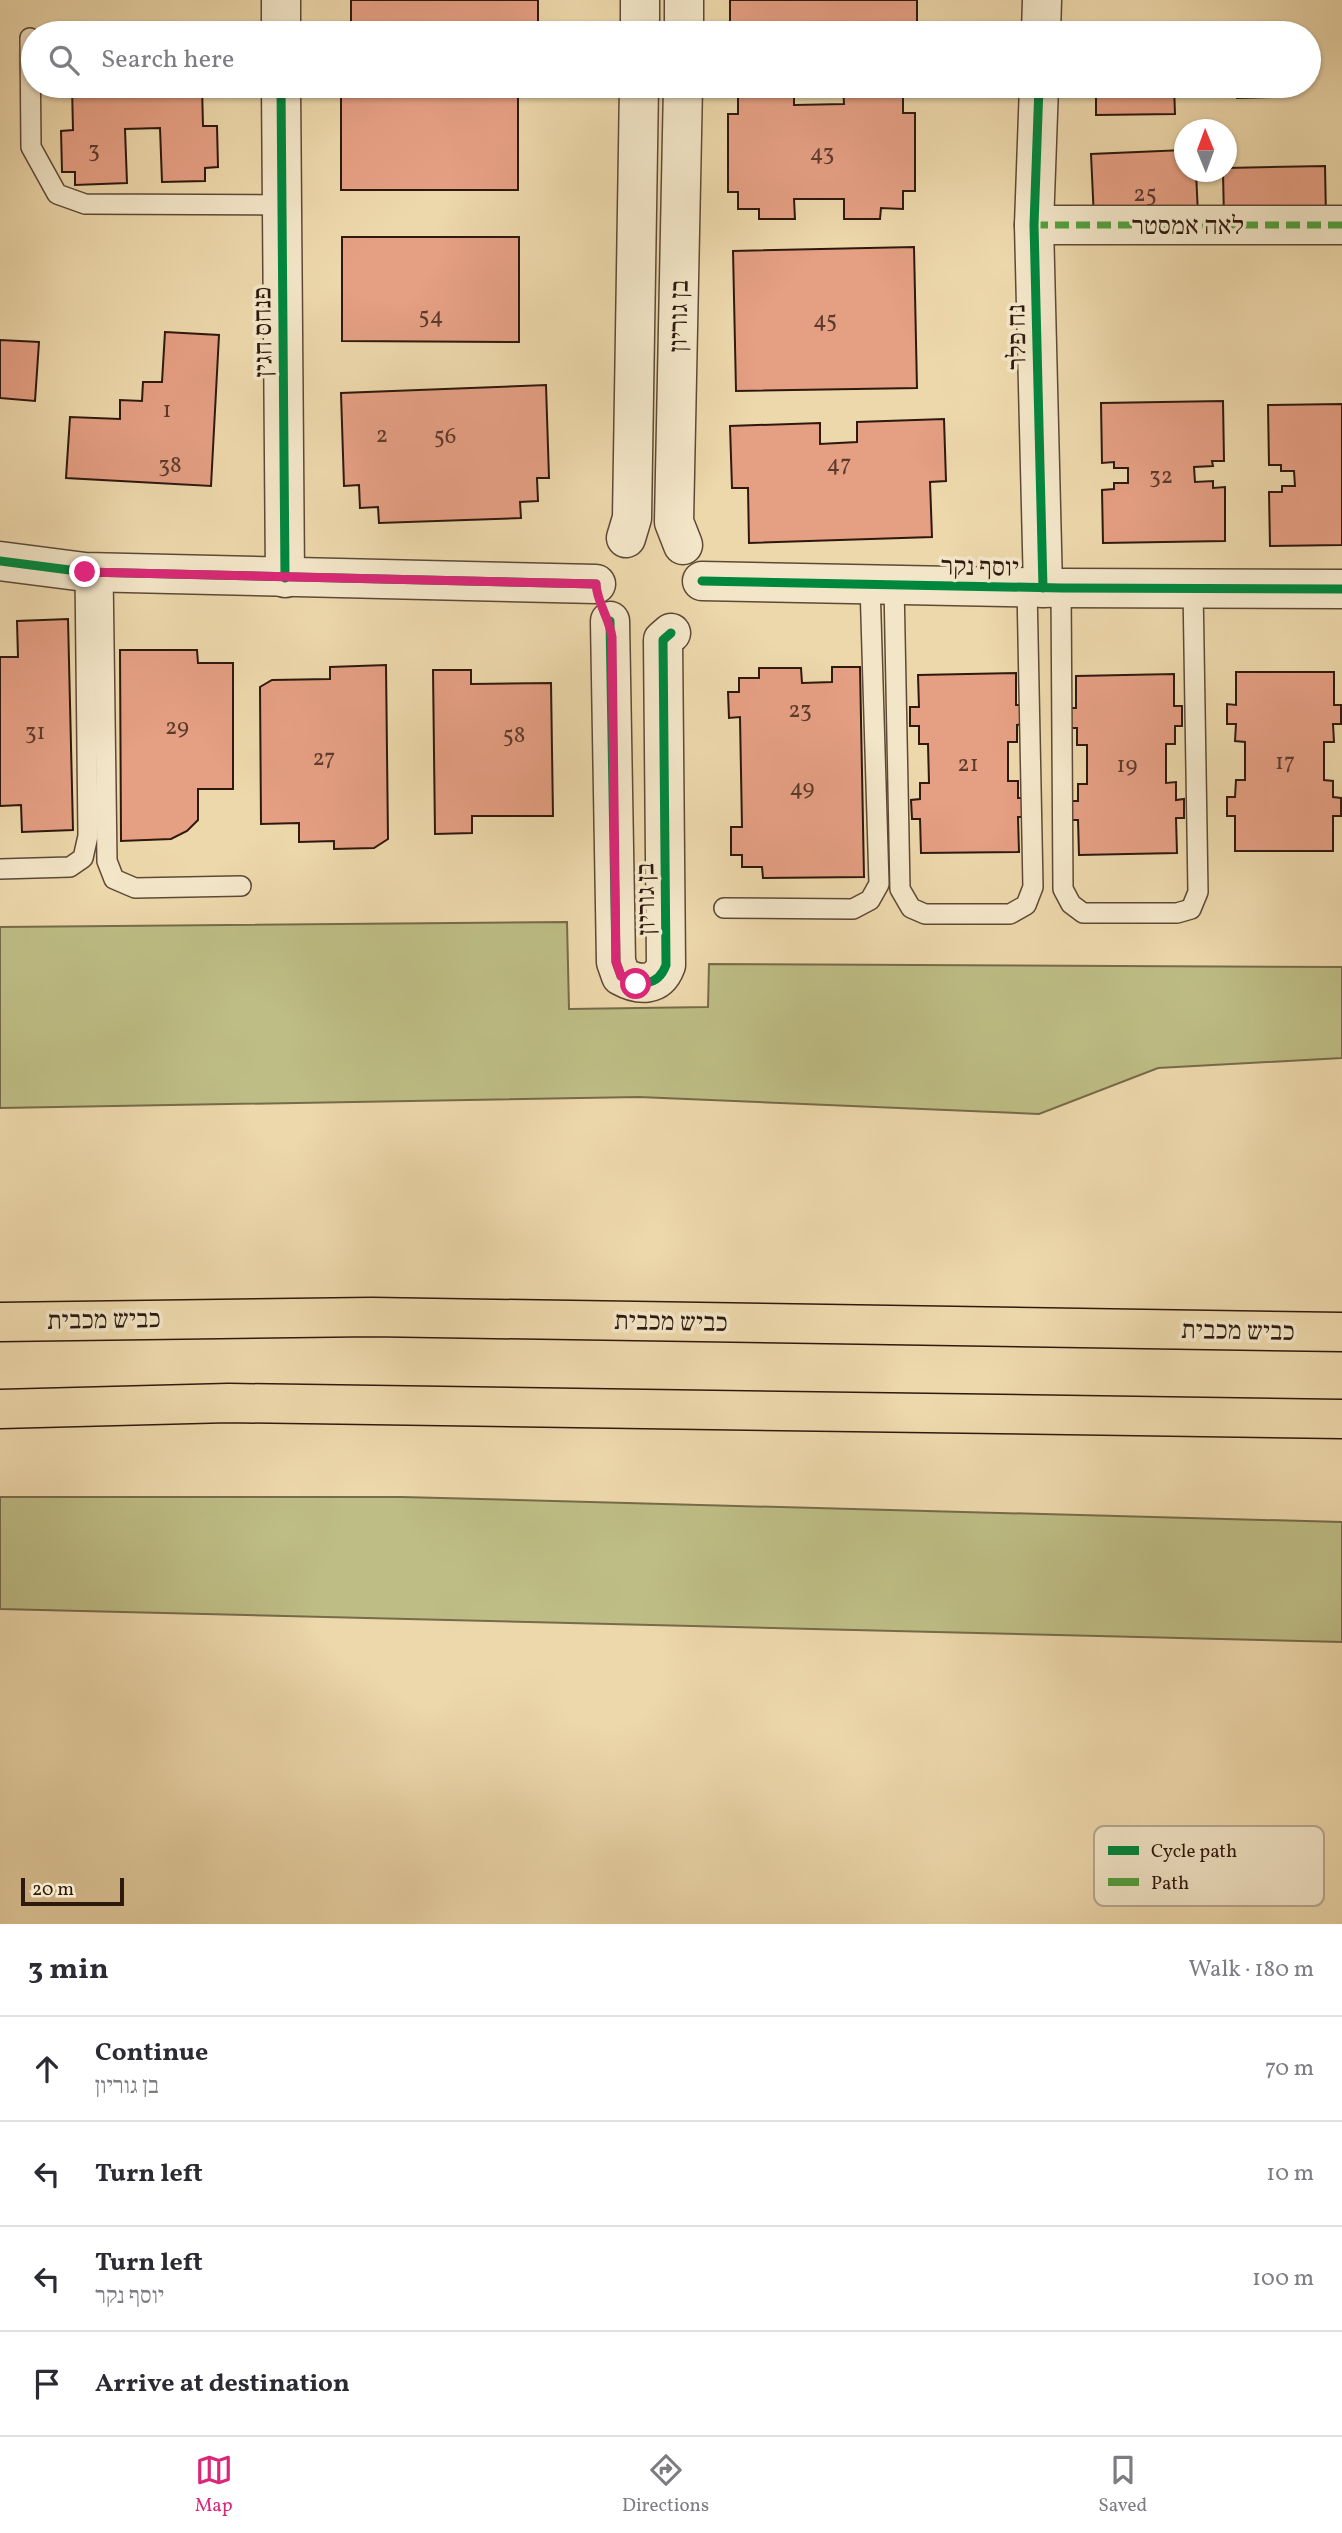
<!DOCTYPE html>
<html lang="en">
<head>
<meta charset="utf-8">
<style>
  :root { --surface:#fff; --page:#f7f7f7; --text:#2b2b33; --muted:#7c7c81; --line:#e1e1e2; --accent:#db2777 }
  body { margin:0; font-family:Vollkorn,"Frank Ruhl Libre",serif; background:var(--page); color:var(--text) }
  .compass { position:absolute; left:1174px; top:119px; width:63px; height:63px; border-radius:50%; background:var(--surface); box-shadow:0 2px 5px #0004; rotate:359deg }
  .scale { position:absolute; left:21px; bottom:18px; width:103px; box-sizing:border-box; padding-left:7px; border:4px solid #2e190f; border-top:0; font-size:19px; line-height:24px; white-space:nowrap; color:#2e190f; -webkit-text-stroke:5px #f3e6c8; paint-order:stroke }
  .stop { position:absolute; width:21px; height:21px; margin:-16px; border:5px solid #db2777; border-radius:50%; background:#fff }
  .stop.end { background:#db2777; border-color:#fff; box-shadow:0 2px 7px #0008 }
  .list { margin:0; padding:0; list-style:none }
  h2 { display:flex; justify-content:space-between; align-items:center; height:91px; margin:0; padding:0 28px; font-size:30px }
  h2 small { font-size:23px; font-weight:400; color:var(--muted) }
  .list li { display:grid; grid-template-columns:46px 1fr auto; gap:21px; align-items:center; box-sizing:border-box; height:105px; padding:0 28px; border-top:2px solid var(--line) }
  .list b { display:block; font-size:26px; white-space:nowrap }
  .list p { margin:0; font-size:23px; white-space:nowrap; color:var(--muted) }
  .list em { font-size:23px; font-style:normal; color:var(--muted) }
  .icon { flex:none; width:38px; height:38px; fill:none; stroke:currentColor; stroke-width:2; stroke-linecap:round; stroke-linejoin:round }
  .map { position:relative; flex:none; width:1342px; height:1924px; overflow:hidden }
  .search { position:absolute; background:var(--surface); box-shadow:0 2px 5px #0004; left:21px; right:21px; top:21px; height:77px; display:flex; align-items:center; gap:18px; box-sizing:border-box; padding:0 24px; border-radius:38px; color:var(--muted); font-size:26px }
  .sheet { height:511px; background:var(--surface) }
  nav { display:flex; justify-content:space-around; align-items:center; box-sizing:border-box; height:98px; border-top:2px solid var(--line); background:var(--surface); font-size:19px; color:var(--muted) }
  nav a { display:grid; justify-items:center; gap:4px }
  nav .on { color:var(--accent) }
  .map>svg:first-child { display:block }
  .green { fill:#bebd85; stroke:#766b4a; stroke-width:2 }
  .building { fill:#e59f83; stroke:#2e190f; stroke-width:2 }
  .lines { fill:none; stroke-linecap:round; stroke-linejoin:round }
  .service-casing { stroke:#5e4936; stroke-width:22 }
  .minor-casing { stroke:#5e4936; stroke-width:41 }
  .motorway-casing { stroke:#2e190f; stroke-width:41 }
  .service { stroke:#f3e6c8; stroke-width:19 }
  .minor { stroke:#f3e6c8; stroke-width:38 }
  .motorway { stroke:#edd8ab; stroke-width:38 }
  .quiet { stroke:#52a13f; stroke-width:7; stroke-dasharray:14 7; stroke-linecap:butt }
  .cycleway-casing { stroke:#f3e6c8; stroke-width:13 }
  .cycleway { stroke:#00873e; stroke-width:9 }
  .route { stroke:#db2777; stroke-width:9 }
  .labels { text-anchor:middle; stroke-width:7; stroke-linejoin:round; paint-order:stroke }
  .number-label { font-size:23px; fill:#5c3a2c }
  .street-label { font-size:26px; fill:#2e190f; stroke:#f3e6c8 }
  .key { fill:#f3e6c8; stroke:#b8a890; stroke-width:2 }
  .key-label { font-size:19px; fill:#2e190f }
</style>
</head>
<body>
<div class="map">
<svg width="1342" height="1924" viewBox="0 0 1342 1924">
  <rect width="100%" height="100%" fill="#edd8ab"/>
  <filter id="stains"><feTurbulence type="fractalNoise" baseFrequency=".00286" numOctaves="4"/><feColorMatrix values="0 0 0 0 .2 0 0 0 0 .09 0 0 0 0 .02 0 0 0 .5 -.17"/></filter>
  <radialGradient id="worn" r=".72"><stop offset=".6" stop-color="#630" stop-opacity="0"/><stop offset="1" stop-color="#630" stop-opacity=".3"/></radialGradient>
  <g class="green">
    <path d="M567,922l2,87 139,-2 1,-43 633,3v91l-184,10 -119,46 -400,-17 -639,11v-181z"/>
    <path d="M0,1497h402l940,25v120l-1342,-33z"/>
  </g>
  <g class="building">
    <path d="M351,0h187v25h-11v8h-165l-1,-5h-10z"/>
    <path d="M730,0h187v24h-12v9h-165v-9l-10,1z"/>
    <path d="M72,86h130l1,40h14l1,41 -13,1v13l-43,1 -2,-54 -35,1 2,54 -52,2v-13h-13l-1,-41 12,-1z"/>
    <rect x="341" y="86" width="177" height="104"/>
    <path d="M759,86h35v19l50,-1 -1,-18h37v9l23,-1v19h12v78h-12v18l-22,-1 -1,11h-36v-20h-50l1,20h-36v-10h-21v-17h-10v-78h10v-19h21z"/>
    <path d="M1096,86h78l1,28 -79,1z"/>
    <path d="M1237,86h36v11l-36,1z"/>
    <path d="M1184,150v22h12l2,42 -104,5 -3,-65z"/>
    <path d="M1325,166l1,52 -102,2 -1,-48 3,-4z"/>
    <path d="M342,237h177v105l-177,-1z"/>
    <path d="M914,247l3,141 -181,3 -3,-140z"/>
    <path d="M165,332l54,3 -8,151 -145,-8 4,-61 50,2v-19l22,1 1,-19h19z"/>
    <path d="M0,340l39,2 -4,59 -35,-3z"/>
    <path d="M546,385l3,93h-12l1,23 -18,1 1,16 -142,5 -1,-16 -18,1 -1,-23 -15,1 -3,-93z"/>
    <path d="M1223,401l1,60h-12l1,5 -19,1 1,15 18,-1v7l12,-1v54l-122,2 -1,-53 12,-1v-6h14v-15h-14v-6l-12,1 -1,-60z"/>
    <path d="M1342,404v141l-72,1 -1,-54h13v-6h13l-1,-15h-13v-6h-12l-1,-60z"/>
    <path d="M944,419l2,62 -16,1 2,55 -183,6 -1,-55h-16l-2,-62 90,-3v21l37,-2v-20z"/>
    <path d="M68,619l5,211 -51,2 -1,-27 -21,1v-149h18l-1,-36z"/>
    <path d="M120,650h77l1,13h35v126h-35v31l-11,11 -16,8 -50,2z"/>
    <path d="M386,665l2,174 -14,9 -40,1v-8l-35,1v-19l-38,1 -1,-137 12,-7 58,-1v-12z"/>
    <path d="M832,667h28l4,210 -101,1 -1,-11h-20v-12h-11v-28h11l-2,-110 -11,1 -1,-26h11v-14h20v-10h42l1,15 30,-1z"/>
    <path d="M433,670h38v14l80,-1 2,133h-81v17l-37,1z"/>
    <path d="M1236,672h98v33h7v19h-8l1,18h-10v38l9,1v16l8,1v18h-8v35h-98v-35h-8v-19h8l1,-17h9v-38l-10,-1 1,-17h-9v-20l9,1z"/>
    <path d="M1016,673v32h8l1,19 -8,1v17h-9v39h10v17h8v19h-8l1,35 -98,1 -1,-34h-8l-1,-19 9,-1v-16h9l-1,-39h-9v-18h-9v-19h9l-1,-32z"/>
    <path d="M1174,674v32h8v20h-7v18h-9v39l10,-1v18l8,-1v19h-8l1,35 -98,2 -1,-35h-8l-1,-19h9v-17h9v-39h-10v-17h-9v-20h8v-32z"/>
  </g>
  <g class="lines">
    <g class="service-casing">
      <g id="service">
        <path d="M30,38l1,109 26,47 28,10 197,1"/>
        <path d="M103,572l4,289 7,18 21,9 106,-2"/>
        <path d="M894,585l6,304 11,19 14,6h85l16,-9 7,-18 -6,-299"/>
        <path d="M1061,588l2,301 8,15 12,9h94l14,-4 7,-17 -5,-305"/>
        <path d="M0,869l70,-2 13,-9 5,-22 -3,-264"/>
        <path d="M724,908l129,1 17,-9 9,-16 -9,-300"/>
      </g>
    </g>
    <g class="minor-casing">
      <g id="minor">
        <path d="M281,0v33"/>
        <path d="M640,33v-33"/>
        <path d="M684,33v-33"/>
        <path d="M1041,33l1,-33"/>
        <path d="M281,86l4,492"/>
        <path d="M683,86l-9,436 9,23"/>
        <path d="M1039,86l-5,139 9,363"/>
        <path d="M1034,225h308"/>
        <path d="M626,538l6,-20 7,-432"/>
        <path d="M0,561l85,11 511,12"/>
        <path d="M702,581l359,7 281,1"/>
        <path d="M610,621l6,341 5,14c18,10 37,11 45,-11l-3,-325 8,-7"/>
      </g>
    </g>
    <g class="motorway-casing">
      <g id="motorway">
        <path d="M0,1322l372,-5 970,15"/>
        <path d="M0,1409l229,-6 1113,16"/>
      </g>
    </g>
    <use href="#service" class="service"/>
    <use href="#minor" class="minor"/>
    <use href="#motorway" class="motorway"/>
    <path class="quiet" d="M1034,225h308"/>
    <g class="cycleway-casing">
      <g id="cycleway">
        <path d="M281,86l4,492"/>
        <path d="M1039,86l-5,139 9,363"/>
        <path d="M0,561l85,11 511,12"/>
        <path d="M702,581l359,7 281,1"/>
        <path d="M610,621l6,341 5,14c18,10 37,11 45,-11l-3,-325 8,-7"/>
      </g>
    </g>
    <use href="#cycleway" class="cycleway"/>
  </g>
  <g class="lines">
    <path class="route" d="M85,572l511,12c1,19 13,33 16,53l4,325 5,14 15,8"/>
  </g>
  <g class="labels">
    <g class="number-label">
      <text x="94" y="157">3</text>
      <text x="822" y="160">43</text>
      <text x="1145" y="201">25</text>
      <text x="431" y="323">54</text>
      <text x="825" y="327">45</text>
      <text x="167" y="417">1</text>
      <text x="382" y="442">2</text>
      <text x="445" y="443">56</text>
      <text x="839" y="471">47</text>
      <text x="170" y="472">38</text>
      <text x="1161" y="483">32</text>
      <text x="800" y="717">23</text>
      <text x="177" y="734">29</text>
      <text x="35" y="739">31</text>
      <text x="514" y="742">58</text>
      <text x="324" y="765">27</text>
      <text x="1285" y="769">17</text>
      <text x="968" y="771">21</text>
      <text x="1127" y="772">19</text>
      <text x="802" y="795">49</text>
    </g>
    <g class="street-label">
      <text x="1188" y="234">לאה אמסטר</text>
      <text transform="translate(678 316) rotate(-89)" y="9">בן גוריון</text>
      <text transform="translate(262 332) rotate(-91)" y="9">פנחס חגין</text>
      <text transform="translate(1016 337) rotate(-91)" y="9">נח פלר</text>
      <text transform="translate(980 566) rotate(1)" y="9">יוסף נקר</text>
      <text transform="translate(645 899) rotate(-91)" y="9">בן גוריון</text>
      <text transform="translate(104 1319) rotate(-1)" y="9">כביש מכבית</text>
      <text transform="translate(671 1321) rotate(1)" y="9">כביש מכבית</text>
      <text transform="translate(1238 1330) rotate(1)" y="9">כביש מכבית</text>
    </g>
  </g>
  <rect x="1094" y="1826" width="230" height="80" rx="10" class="key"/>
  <rect x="1108" y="1846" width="31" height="9" fill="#00873e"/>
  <rect x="1108" y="1878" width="31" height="8" fill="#52a13f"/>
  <g class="key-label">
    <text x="1151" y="1857">Cycle path</text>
    <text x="1151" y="1889">Path</text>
  </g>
  <rect width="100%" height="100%" filter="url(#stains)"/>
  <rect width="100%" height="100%" fill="url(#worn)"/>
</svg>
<svg class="compass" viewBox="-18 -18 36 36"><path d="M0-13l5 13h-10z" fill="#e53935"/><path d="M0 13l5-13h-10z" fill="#7c7c81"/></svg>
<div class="scale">20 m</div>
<div class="stop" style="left:636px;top:984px"></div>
<div class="stop end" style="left:85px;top:572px"></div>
<div class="search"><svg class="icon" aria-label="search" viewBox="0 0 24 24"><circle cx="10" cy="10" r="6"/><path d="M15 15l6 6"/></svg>Search here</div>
</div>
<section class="sheet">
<h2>3 min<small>Walk · 180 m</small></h2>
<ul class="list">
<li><svg class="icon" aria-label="ahead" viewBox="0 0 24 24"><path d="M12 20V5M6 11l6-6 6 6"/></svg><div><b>Continue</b><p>בן גוריון</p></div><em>70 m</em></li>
<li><svg class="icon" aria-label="left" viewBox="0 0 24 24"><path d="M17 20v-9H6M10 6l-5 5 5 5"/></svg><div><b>Turn left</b></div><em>10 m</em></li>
<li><svg class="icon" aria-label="left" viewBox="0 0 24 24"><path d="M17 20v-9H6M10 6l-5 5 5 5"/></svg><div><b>Turn left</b><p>יוסף נקר</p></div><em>100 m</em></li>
<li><svg class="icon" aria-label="arrive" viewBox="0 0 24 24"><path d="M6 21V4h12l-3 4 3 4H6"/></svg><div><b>Arrive at destination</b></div></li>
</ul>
</section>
<nav>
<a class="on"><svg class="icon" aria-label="map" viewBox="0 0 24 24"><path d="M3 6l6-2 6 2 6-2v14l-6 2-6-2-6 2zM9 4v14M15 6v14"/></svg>Map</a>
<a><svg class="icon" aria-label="directions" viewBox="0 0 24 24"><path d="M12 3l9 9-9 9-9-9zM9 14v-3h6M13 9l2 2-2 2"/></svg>Directions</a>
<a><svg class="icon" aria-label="saved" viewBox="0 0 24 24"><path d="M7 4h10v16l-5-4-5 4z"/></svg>Saved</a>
</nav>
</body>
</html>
